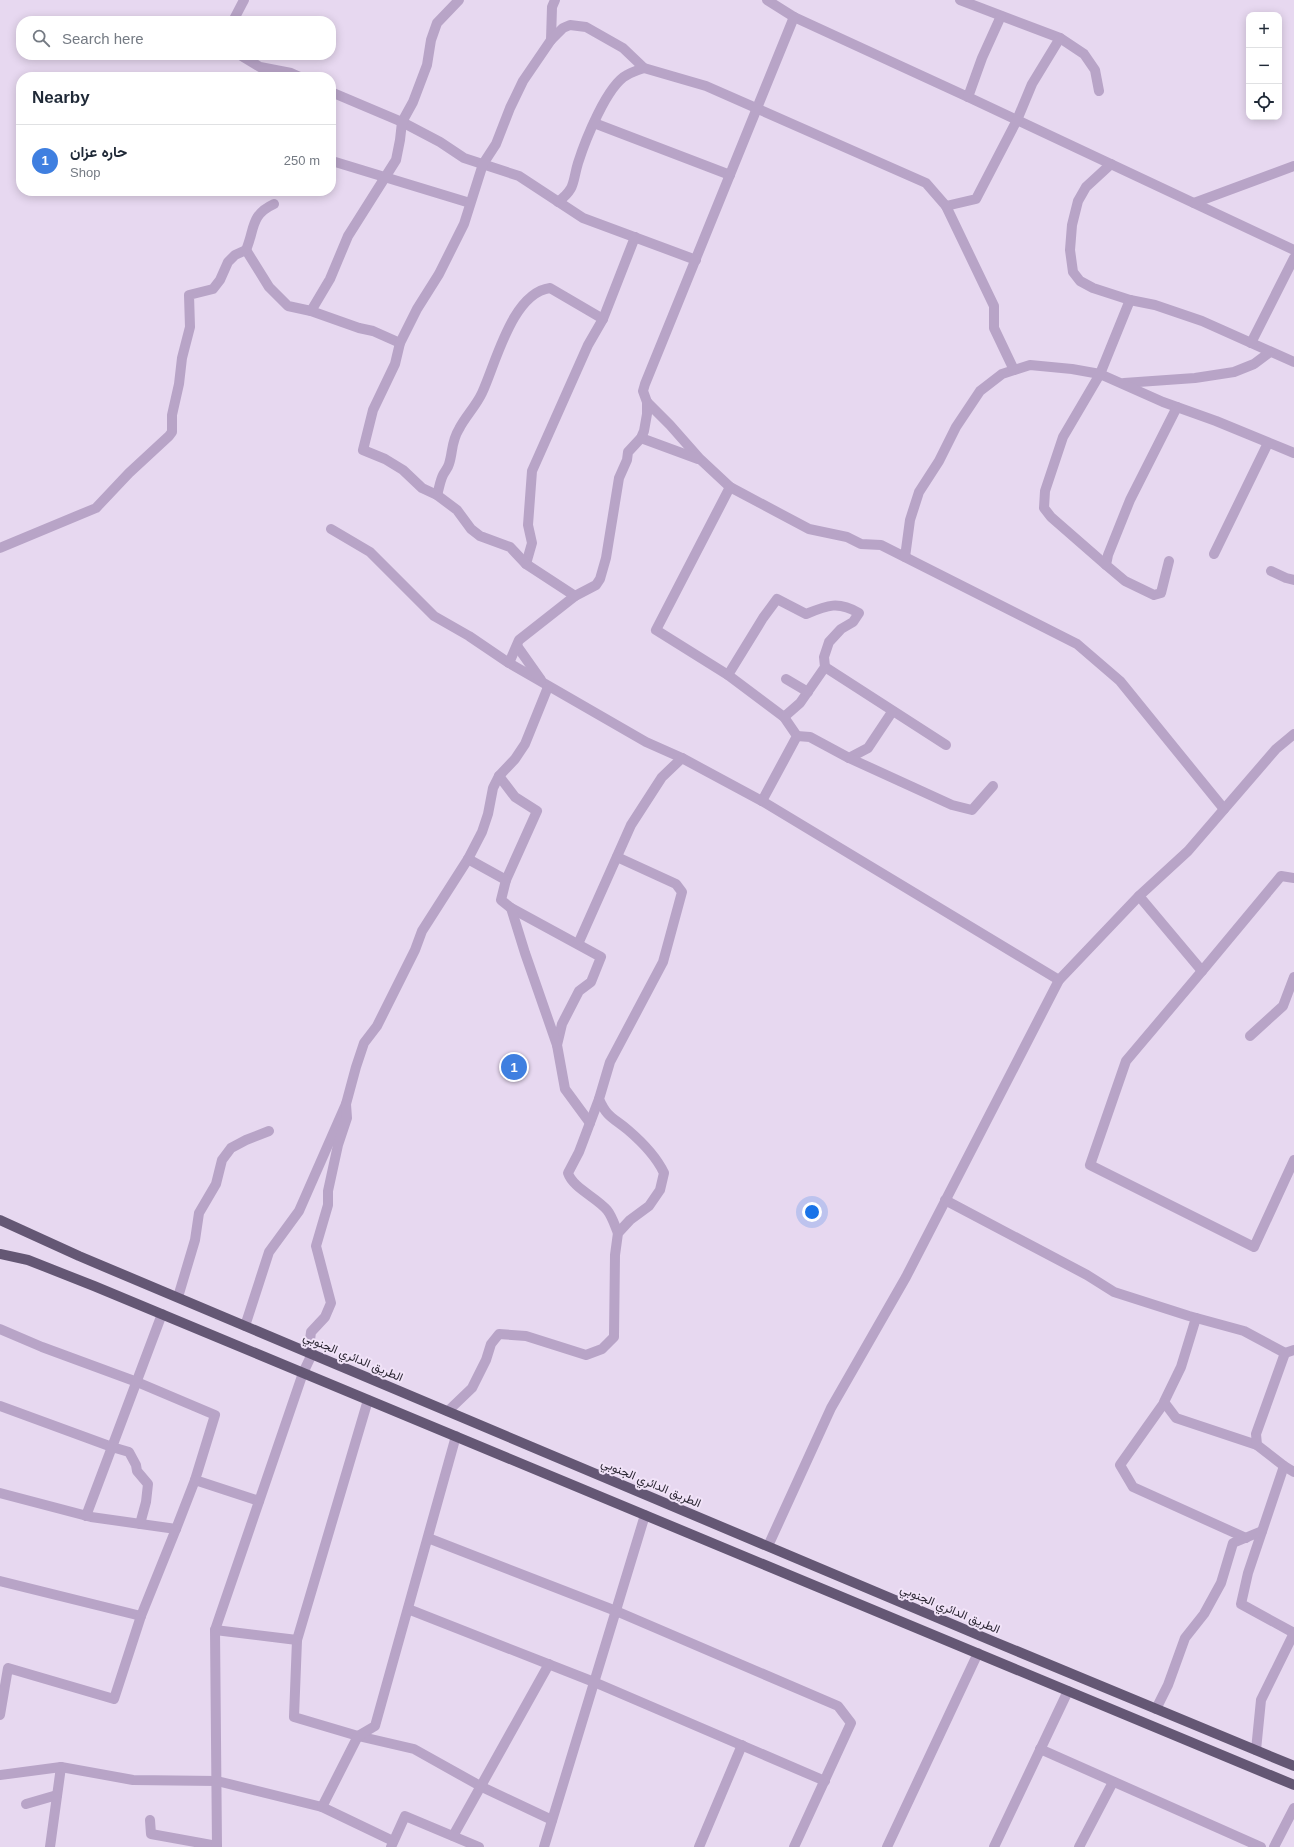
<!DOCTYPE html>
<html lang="en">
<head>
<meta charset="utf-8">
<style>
  :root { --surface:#fff; --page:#f2f2f3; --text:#1f2937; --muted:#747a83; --line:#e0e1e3; --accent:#49521d }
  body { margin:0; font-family:Arial,Vazirmatn,sans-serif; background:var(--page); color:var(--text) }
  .controls { position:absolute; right:12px; top:12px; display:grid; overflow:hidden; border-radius:8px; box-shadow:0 2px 10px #0003 }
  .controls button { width:36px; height:36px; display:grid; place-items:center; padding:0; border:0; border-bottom:1px solid var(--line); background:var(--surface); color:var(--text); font:20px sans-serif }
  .you { position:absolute; left:812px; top:1212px; width:14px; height:14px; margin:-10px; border:3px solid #fff; border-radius:50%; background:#1a73e8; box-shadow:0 0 0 6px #1a73e833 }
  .badge { display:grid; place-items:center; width:26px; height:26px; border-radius:50%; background:var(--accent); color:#fff; font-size:13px; font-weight:700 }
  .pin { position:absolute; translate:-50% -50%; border:2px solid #fff; box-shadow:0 1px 4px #0006 }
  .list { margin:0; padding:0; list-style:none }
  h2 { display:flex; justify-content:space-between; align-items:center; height:52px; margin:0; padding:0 16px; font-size:17px }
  h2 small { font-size:13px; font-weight:400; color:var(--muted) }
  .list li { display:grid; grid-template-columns:26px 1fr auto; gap:12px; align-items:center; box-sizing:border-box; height:72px; padding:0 16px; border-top:1px solid var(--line) }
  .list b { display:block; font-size:15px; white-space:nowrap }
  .list p { margin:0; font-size:13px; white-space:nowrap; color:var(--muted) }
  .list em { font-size:13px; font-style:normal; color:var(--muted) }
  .icon { flex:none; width:22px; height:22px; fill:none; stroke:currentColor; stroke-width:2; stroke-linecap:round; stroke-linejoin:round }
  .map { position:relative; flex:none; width:1294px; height:1847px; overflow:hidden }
  .search { position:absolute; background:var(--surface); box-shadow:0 2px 10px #0003; left:16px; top:16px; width:320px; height:44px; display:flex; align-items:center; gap:10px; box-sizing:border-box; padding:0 14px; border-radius:16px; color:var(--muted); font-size:15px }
  .panel { position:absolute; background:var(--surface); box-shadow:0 2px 10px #0003; left:16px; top:72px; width:320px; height:124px; border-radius:16px }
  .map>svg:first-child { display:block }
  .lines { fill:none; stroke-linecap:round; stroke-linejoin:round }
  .minor { stroke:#b8a4c7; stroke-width:10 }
  .primary { stroke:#645774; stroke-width:10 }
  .labels { text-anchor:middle; stroke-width:4; stroke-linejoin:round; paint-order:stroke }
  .street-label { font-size:12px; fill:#2b2633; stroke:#f1e3f8 }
</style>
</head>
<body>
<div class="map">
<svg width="1294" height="1847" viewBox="0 0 1294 1847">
  <rect width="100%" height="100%" fill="#e7d8f0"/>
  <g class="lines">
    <g class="minor">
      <path d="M767,0l27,17 174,80 326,153"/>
      <path d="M960,0l100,38 24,16 11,16 4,21"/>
      <path d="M233,21l11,-21"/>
      <path d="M551,40l1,-33 3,-7"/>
      <path d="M240,55l20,12 31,6 9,4"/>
      <path d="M331,92l71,30 38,20 24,16 55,18 64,42 113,42"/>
      <path d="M968,97l14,-39 19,-42"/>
      <path d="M594,123l136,52"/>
      <path d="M332,161l138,42"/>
      <path d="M1111,164l-25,23 -8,14 -6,24 -2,25 3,22 7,9 13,7 37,12 25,5 47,16 92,41"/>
      <path d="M558,202c18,-14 14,-19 20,-39 7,-22 29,-78 49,-88 5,-3 11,-5 17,-7"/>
      <path d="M1194,203l100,-37"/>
      <path d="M946,206l30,-7 41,-79 15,-36 28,-46"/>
      <path d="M246,250l23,37 19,19 23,5 48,17 14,3 27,12"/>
      <path d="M311,311l19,-32 18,-43 48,-76 4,-20 2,-18 11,-20 14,-37 4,-25 6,-17 22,-23"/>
      <path d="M1251,343l43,-85"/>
      <path d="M1124,383l71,-5 39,-6 20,-8 16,-12"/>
      <path d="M647,402l23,23 30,34 30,28 79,42 38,8 14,7 20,1 196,99 43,37 104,128"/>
      <path d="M641,438l57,21"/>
      <path d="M730,487l-74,143 72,45 56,42 13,19 -35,65"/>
      <path d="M437,495c2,-6 3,-14 6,-20 2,-4 5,-7 6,-11 4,-12 2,-22 10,-35 6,-12 17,-23 23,-36 14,-30 30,-100 68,-105l53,31"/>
      <path d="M331,529l39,23 64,64 35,20 40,27 137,79 36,16 80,43 297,179"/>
      <path d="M0,548l96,-40 33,-35 40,-37 3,-4v-17l7,-31 3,-26 8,-31 -1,-32 24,-6 7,-9 8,-18 7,-7 11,-5c9,-21 4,-35 28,-46"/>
      <path d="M1214,554l54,-111"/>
      <path d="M905,557l5,-37 9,-28 20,-31 17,-34 24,-36 22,-17 28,-9 42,4 28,5 63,28 53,19 78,32"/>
      <path d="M1169,561l-8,32 -7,2 -29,-14 -19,-16 2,-10 22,-55 47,-93"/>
      <path d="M526,564l6,-21 -4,-18 4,-54 56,-126 15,-26 32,-82"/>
      <path d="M1106,565l-55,-48 -7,-9 1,-17 18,-54 37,-63 30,-74"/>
      <path d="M1271,571l15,7 8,2"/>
      <path d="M575,596l-49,-32 -16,-17 -30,-11 -9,-7 -14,-19 -20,-15 -15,-7 -19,-18 -18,-11 -22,-9 10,-40 22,-46 5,-21 17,-34 22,-35 25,-50 19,-60 13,-20 14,-36 13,-27 28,-41 12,-12 7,-3 16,2 37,21 21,20 62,18 220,97 20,23 48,100v22l20,42"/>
      <path d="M517,646l24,34"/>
      <path d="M509,663l10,-23 56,-44 21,-11 4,-6 6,-21 13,-80 8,-18 1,-8 13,-14 3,-7 3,-17v-12l-4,-11 2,-7 149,-367"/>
      <path d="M825,667l121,78"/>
      <path d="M728,675l35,-57 14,-19 29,15c22,-9 32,-13 53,-1l-6,9 -12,7 -12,13 -5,15 1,10 -25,36 -16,14"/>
      <path d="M786,679l22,13"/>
      <path d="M797,736l13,1 39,21 19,-10 24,-36"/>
      <path d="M849,758l103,47 20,5 21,-24"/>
      <path d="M499,776l16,21 22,14 -31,69 -5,20 10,8 90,49 -10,25 -12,9 -17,33 -5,21 8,44 25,34"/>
      <path d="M468,859l38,21"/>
      <path d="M1139,896l63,75 79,-95 13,2"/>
      <path d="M511,908l14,45 32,92"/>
      <path d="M578,944l53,-119 31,-48 20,-19"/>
      <path d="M1202,971l-76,90 -36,104 164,82 40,-87"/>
      <path d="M1250,1036l33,-30 11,-29"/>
      <path d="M599,1099l-20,53 -11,21c5,15 28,24 39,37 5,6 8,16 11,23"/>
      <path d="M945,1200l142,75 27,17 75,24 55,15 41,22 9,-3"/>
      <path d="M178,1297l17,-57 4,-27 17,-29 6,-24 9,-12 15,-8 23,-9"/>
      <path d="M1196,1318l-15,49 -17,35 12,16 81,27"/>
      <path d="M245,1326l24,-74 30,-41 47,-107 10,-37 8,-24 13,-17 38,-76 7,-19 46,-72 14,-27 6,-18 5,-26 6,-12 16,-17 10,-15 23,-57"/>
      <path d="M0,1329l42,18 95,35 78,33 -20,65 64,21"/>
      <path d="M1285,1353l-29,81 1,11 27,21 10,6"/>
      <path d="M368,1400l-71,240 -3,77 64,19 56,13 68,38 70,33"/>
      <path d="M1164,1403l-44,62 13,22 113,51"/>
      <path d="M0,1406l112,41 50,-133"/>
      <path d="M448,1411l24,-23 14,-28 5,-16 8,-10 27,2 60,19 16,-6 12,-12 1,-82 3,-22 12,-13 19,-14 11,-16 4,-17c-8,-17 -22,-31 -36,-43 -14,-12 -21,-12 -29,-31l11,-37 53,-100 19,-70 -6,-8 -59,-27"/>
      <path d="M1284,1466l-36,107 -7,31 53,29"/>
      <path d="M0,1493l91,24 85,12 19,-49"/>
      <path d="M86,1516l26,-69 17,5 7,13 1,6 11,13 -2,18 -6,22"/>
      <path d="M428,1538l188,73 222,95 13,17 -57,124"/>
      <path d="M768,1546l63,-138 75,-131 153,-297 80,-84 49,-45 88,-102 18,-15"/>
      <path d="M0,1581l141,35 35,-87"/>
      <path d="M408,1609l186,73 231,99"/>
      <path d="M215,1630l82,10"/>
      <path d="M1156,1709l12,-24 17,-47 19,-24 17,-31 12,-40 29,-12"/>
      <path d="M0,1715l8,-47 106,31 27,-83"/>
      <path d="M1040,1749l221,98"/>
      <path d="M1256,1750l5,-50 33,-67"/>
      <path d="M0,1775l61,-8 72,13 84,1 105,26"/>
      <path d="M26,1804l31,-9"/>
      <path d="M150,1820l1,14 66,12"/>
      <path d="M453,1836l96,-172"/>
      <path d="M393,1841l-71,-34 36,-71 17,-10 81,-290"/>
      <path d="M50,1847l11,-80"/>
      <path d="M217,1847l-2,-217 88,-257 9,-19 -2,-14 1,-8 14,-15 6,-14 -15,-57 12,-41v-14l10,-46 9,-27 -1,-14"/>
      <path d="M391,1847l14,-31 74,31"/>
      <path d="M544,1847l101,-332"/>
      <path d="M699,1847l43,-102"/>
      <path d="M887,1847l91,-194"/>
      <path d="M994,1847l74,-156"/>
      <path d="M1079,1847l34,-65"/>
      <path d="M1274,1847l20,-39"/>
    </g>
    <g class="primary">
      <path d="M0,1220l79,36 911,384 304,126"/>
      <path d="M0,1254l28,6 66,26 1200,499"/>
    </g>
  </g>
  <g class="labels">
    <g class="street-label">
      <text transform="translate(353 1357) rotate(23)" y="4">الطريق الدائري الجنوبي</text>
      <text transform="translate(651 1483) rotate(23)" y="4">الطريق الدائري الجنوبي</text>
      <text transform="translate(950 1609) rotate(23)" y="4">الطريق الدائري الجنوبي</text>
    </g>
  </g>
</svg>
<div class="controls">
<button>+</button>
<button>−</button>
<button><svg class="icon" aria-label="locate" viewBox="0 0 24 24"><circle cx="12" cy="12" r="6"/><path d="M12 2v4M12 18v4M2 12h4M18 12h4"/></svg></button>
</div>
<div class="you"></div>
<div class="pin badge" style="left:514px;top:1067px;background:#3f7fe0">1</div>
<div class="search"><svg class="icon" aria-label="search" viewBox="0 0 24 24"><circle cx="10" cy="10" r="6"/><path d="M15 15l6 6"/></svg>Search here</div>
<section class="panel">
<h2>Nearby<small></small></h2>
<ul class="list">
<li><span class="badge" style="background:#3f7fe0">1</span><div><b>حاره عزان</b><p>Shop</p></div><em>250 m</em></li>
</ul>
</section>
</div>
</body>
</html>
